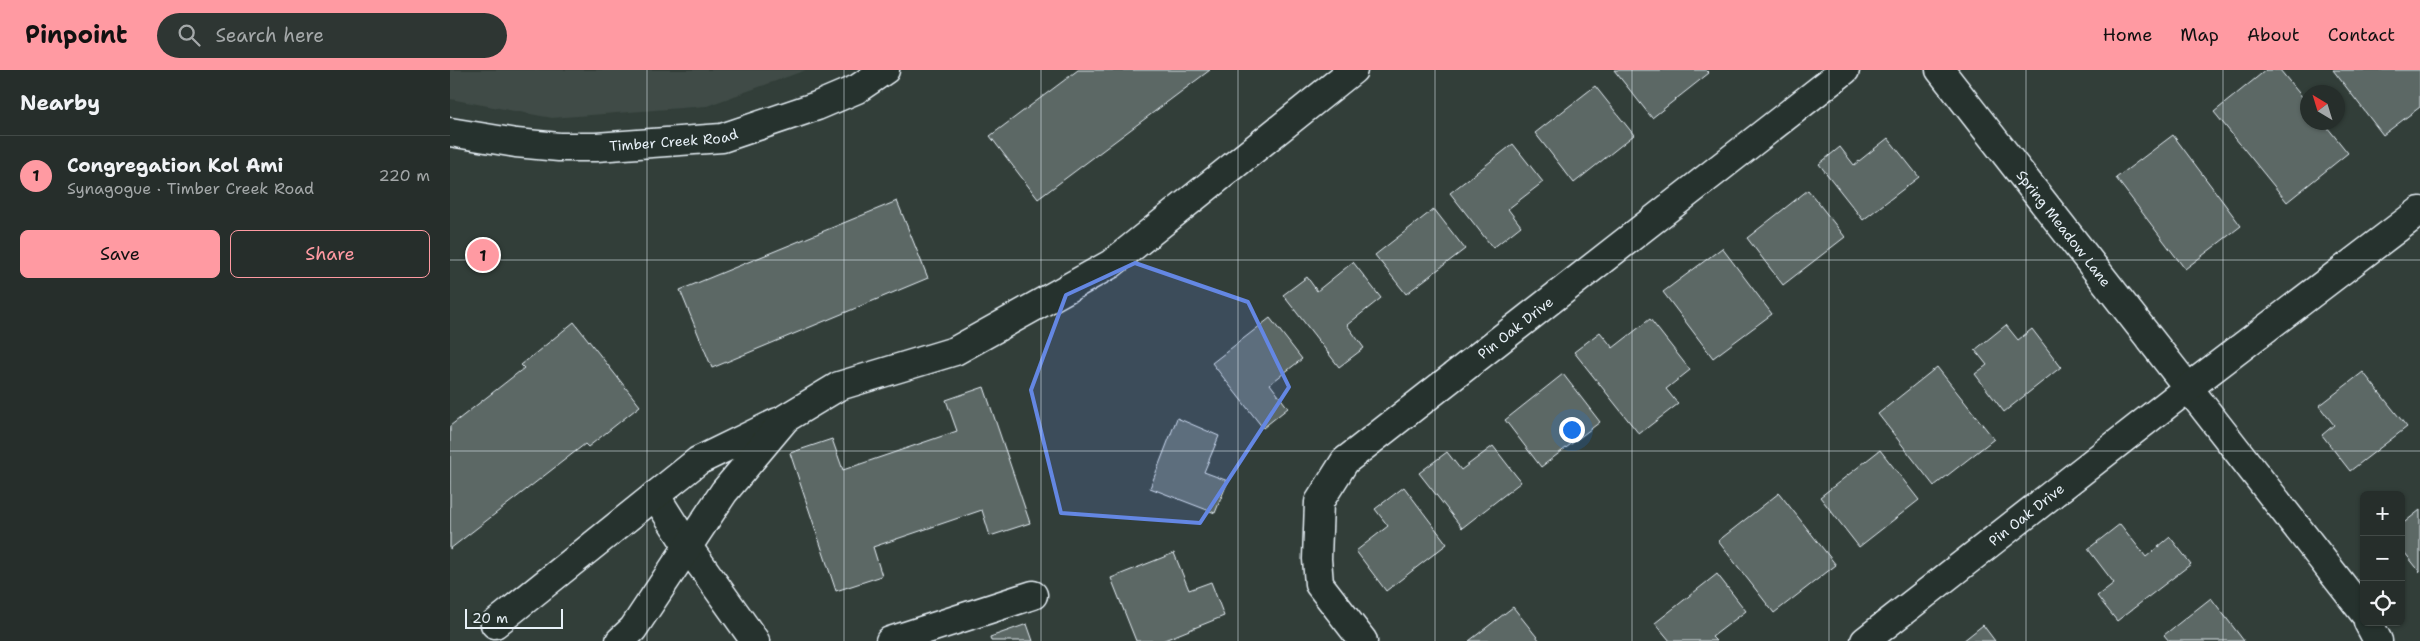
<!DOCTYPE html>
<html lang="en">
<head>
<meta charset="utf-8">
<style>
  :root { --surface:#262e2b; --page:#2e3633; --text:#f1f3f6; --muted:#a4a8a9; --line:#424a47; --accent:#ff9aa2 }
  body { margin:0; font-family:"Shantell Sans",sans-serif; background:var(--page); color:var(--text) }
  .controls { position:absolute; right:15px; bottom:15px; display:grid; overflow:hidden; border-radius:8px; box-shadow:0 1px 4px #0004 }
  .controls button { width:45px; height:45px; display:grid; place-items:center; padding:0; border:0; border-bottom:1px solid var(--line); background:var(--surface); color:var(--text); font:25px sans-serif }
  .compass { position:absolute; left:1850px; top:15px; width:45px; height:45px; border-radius:50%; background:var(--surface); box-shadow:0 1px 4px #0004; rotate:322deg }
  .scale { position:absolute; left:15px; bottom:12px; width:98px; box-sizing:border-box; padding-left:5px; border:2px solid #e8f1f8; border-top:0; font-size:14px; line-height:18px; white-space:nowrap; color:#e8f1f8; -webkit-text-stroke:4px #26332d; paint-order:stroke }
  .you { position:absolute; left:1121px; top:359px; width:18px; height:18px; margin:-12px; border:4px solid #fff; border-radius:50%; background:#1a73e8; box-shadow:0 0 0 8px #1a73e833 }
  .badge { display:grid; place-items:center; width:32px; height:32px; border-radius:50%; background:var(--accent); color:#111; font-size:16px; font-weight:700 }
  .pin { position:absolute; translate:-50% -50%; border:2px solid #fff; box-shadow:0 1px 5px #0006 }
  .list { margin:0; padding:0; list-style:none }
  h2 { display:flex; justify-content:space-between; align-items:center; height:65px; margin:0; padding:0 20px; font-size:21px }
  h2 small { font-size:16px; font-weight:400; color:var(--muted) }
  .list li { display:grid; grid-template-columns:32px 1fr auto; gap:15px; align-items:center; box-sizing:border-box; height:80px; padding:0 20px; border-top:1px solid var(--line) }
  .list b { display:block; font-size:19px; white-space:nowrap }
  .list p { margin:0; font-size:16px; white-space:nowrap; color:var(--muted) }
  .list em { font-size:16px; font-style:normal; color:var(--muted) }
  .actions { display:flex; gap:10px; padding:15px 20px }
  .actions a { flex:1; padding:11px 0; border:1px solid var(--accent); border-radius:8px; text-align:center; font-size:18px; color:var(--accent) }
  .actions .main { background:var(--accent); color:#111 }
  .icon { flex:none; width:28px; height:28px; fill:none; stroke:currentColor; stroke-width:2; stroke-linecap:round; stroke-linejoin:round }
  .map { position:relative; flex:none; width:1970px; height:571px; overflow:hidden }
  header { display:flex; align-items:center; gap:30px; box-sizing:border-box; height:70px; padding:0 25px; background:var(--accent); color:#111 }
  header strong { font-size:24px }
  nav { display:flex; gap:28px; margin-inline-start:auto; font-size:18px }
  .search { width:350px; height:45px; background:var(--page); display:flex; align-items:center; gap:12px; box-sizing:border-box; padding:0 18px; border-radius:28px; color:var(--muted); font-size:19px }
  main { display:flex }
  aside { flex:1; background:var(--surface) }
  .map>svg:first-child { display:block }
  .built { fill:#3f4b46 }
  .building { fill:#5c6865; stroke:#e8f1f8 }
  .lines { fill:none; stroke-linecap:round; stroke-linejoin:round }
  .minor-casing { stroke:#e8f1f8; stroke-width:31 }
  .minor { stroke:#26332d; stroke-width:28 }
  .marked { fill:#6487e3; fill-opacity:0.2; stroke:#6487e3; stroke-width:4; stroke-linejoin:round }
  .grid { fill:none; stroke:#e8f1f8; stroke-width:1; stroke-opacity:0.55 }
  .labels { text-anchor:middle; stroke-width:5; stroke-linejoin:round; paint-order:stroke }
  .street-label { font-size:14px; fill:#e8f1f8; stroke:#26332d }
</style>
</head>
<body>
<header>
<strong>Pinpoint</strong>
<div class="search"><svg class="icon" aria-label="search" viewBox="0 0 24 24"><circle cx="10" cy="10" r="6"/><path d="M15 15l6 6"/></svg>Search here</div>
<nav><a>Home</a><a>Map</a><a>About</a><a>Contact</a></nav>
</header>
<main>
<aside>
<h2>Nearby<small></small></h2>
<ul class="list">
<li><span class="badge">1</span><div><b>Congregation Kol Ami</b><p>Synagogue · Timber Creek Road</p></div><em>220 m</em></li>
</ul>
<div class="actions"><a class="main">Save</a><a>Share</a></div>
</aside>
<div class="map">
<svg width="1970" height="571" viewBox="0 0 1970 571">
  <rect width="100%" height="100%" fill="#323e39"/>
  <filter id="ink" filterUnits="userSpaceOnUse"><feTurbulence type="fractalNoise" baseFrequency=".02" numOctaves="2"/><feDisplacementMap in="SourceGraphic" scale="10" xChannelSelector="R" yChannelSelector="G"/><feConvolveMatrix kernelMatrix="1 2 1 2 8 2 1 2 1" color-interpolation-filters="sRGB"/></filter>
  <g filter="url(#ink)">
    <path class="built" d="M0,0h356l-99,36 -155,12 -102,-19z"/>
    <g class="building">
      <path d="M628,0h132l-172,129 -48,-63z"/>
      <path d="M1164,0h92l3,3 -57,45z"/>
      <path d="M1816,0h14l28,34v18h15l25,31 -61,49 -73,-90z"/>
      <path d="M1883,0h87v37l-37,28z"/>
      <path d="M1145,16l39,49 -60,48 -39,-50z"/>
      <path d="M1723,65l68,91 -56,43 -69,-91z"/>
      <path d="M1438,68l31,39 -56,43 -44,-56 21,-17 14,18z"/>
      <path d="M1063,74l30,38 -35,27 13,17 -28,22 -43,-55z"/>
      <path d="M1358,120l37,47 -62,48 -36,-47z"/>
      <path d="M447,131l31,77 -216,90 -32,-78z"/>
      <path d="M984,139l31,40 -59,45 -31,-39z"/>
      <path d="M1272,178l50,66 -59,44 -50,-66z"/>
      <path d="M903,192l28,36 -34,27 17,23 -25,19 -56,-72 24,-18 10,14z"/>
      <path d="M820,248l32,41 -32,25 18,24 -25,20 -51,-65z"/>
      <path d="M1200,249l40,51 -24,19 12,15 -39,30 -65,-82 26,-20 13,16z"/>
      <path d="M124,252l66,84 -52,41 -3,-3 -135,105v-123l74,-58 -3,-3z"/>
      <path d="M1556,255l12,15 14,-11 29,38 -57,45 -29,-38 12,-9 -12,-15z"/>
      <path d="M1487,297l57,72 -60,47 -56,-72z"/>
      <path d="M1913,302l44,55 -57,44 -28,-36 12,-10 -15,-19z"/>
      <path d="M1113,304l37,48 -59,45 -36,-47z"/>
      <path d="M534,317l46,136 -40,13 -8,-26 -109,37 9,29 -46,15 -46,-138 42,-14 11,31 114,-39 -11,-31z"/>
      <path d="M727,348l42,18 -15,36 24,9 -13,32 -65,-25z"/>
      <path d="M1043,376l28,36 -59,46 -43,-55 28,-21 14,18z"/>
      <path d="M1430,380l39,50 -60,47 -39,-50z"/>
      <path d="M954,417l43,57 -61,47 -30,-40 32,-25 -13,-17z"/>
      <path d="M1329,423l57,72 -62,48 -56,-72z"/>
      <path d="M1970,440v62l-19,-24v-23z"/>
      <path d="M1670,454l26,33 24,-20 21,27 -74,57 -20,-25 17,-13 -26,-34z"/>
      <path d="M724,483l15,37 22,-8 13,34 -62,25h-26l-25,-63z"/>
      <path d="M1267,504l29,37 -34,26 4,4h-46l-15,-18z"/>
      <path d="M1761,528l33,43h-75l-5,-6z"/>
      <path d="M1063,537l27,34h-71z"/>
      <path d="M577,554l6,17h-42l-1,-4z"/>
      <path d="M1533,555l12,16h-32z"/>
    </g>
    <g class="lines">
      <g class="minor-casing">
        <g id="minor">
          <path id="s1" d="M1490,0l424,543"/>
          <path id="s2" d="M0,62l66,11 43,4h37l126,-9 95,-32 40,-17 28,-19"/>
          <path d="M205,425l33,52 67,94"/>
          <path d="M1918,552l10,19"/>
          <path d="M45,554l203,-163 80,-39"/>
          <path d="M170,571l13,-12 91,-137 62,-74 53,-32 116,-35 156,-87 242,-194"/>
          <path d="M440,571l143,-46"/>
          <path id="s3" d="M913,571l-44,-57 -2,-25 2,-57 26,-41 500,-391"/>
          <path id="s4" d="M1415,571l323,-253 232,-177"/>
        </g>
      </g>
      <use href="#minor" class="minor"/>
    </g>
  </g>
  <path class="marked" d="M685,193l113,39 41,85 -89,136 -139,-10 -30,-123 35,-95z"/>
  <path class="grid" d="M197,0v571M394,0v571M591,0v571M788,0v571M985,0v571M1182,0v571M1379,0v571M1576,0v571M1773,0v571M0,190h1970M0,381h1970"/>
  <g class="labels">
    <g class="street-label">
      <text dy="5" stroke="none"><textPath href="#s2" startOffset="225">Timber Creek Road</textPath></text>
      <text dy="5" stroke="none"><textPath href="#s1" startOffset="201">Spring Meadow Lane</textPath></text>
      <text dy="5" stroke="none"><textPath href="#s3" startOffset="419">Pin Oak Drive</textPath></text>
      <text dy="5" stroke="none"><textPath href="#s4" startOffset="205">Pin Oak Drive</textPath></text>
    </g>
  </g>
</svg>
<div class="controls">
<button>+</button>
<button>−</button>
<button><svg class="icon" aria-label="locate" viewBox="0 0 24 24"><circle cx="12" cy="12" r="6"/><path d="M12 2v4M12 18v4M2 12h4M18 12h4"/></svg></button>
</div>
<svg class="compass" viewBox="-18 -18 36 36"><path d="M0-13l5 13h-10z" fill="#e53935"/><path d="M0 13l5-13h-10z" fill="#a4a8a9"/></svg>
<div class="scale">20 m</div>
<div class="you"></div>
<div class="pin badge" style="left:33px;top:185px">1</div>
</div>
</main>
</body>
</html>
